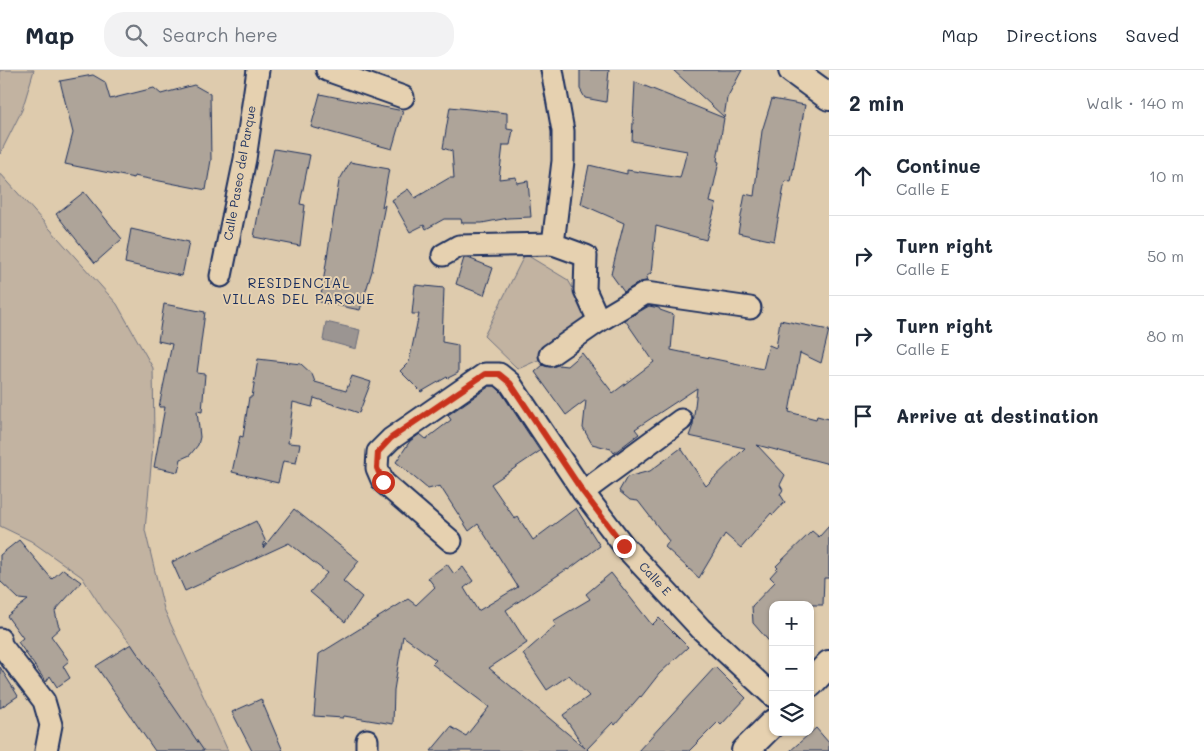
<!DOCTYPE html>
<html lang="en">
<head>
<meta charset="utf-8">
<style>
  :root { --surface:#fff; --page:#f2f2f3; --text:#1f2937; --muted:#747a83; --line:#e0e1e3 }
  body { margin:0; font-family:Mali,sans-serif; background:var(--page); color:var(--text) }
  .controls { position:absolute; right:15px; bottom:15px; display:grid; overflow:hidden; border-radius:10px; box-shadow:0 1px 4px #0004 }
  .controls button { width:45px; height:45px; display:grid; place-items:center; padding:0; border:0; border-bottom:1px solid var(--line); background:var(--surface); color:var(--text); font:25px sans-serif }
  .stop { position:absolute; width:15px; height:15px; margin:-11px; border:4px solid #c8321e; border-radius:50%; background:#fff }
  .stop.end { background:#c8321e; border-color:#fff; box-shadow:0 1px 5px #0008 }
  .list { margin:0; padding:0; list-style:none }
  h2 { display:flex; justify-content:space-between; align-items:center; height:65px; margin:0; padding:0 20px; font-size:21px }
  h2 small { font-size:16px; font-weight:400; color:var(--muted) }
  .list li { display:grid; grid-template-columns:32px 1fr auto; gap:15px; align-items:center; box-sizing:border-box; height:80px; padding:0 20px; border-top:1px solid var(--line) }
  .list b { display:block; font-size:19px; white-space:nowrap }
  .list p { margin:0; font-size:16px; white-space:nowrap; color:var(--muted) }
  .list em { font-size:16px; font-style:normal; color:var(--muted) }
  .icon { flex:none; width:28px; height:28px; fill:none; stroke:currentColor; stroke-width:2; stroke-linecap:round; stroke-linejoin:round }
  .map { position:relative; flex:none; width:829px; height:681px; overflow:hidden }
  header { display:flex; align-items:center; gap:30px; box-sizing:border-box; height:70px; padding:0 25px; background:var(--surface); border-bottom:1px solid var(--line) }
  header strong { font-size:24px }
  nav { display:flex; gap:28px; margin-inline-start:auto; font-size:18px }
  .search { width:350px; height:45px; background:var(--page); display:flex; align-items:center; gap:12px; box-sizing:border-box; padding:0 18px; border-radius:20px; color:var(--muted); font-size:19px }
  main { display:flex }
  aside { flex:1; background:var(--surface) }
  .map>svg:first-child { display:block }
  .green { fill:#c2b3a1; stroke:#6e7180 }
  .water { fill:#9b9592; stroke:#686c7d }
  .building { fill:#aea499; stroke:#1b2f5e }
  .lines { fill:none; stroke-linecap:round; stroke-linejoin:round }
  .minor-casing { stroke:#1b2f5e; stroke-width:25 }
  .tertiary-casing { stroke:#1b2f5e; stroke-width:30 }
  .minor { stroke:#e6d1b0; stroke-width:21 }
  .tertiary { stroke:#e6d1b0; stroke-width:26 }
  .route { stroke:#c8321e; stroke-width:6 }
  .labels { text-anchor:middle; stroke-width:4; stroke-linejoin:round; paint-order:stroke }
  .street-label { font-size:12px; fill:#1b2f5e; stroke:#e6d1b0 }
  .neighbourhood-label { font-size:14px; letter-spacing:1px; fill:#1b2f5e; stroke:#e6d1b0 }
</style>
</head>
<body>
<header>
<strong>Map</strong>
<div class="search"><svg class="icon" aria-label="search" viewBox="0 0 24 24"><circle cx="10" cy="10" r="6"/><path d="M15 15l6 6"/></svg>Search here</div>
<nav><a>Map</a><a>Directions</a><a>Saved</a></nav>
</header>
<main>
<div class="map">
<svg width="829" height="681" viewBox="0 0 829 681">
  <rect width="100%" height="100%" fill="#decbad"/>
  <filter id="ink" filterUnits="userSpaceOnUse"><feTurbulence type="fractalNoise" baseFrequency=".02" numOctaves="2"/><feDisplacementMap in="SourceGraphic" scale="10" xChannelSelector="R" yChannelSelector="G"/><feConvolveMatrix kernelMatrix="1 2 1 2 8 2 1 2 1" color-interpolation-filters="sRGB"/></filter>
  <g filter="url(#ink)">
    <g class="green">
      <path d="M0,0h34l-12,40 -22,44z"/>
      <path d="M0,103l117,131 36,64 1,67 -9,95 19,79 64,142h-29l-68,-107 -27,-33 -22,-34 -51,-36 -31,-15z"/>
      <path d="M525,184l43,26 21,36 -44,41 -27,12 -34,-33z"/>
    </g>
    <path class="water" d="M326,252l34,8 -4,19 -33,-9z"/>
    <g class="building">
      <path d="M580,0h29l-3,32 -21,-4 -5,-9z"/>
      <path d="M673,0h69l-15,28 -3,19z"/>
      <path d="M93,5l12,7 5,17 44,-11 7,6 33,-9 16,9 1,66 -5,30 -72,-14v2l-69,-14 8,-31 -13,-52z"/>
      <path d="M635,12l89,36 -7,43 2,1 -9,40 6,2 -10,36 -50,-14 -5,47 -5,4 1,4 -7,1 -16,10 -13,-18 13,-51 -43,-19 8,-39 38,9v-4l53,8 7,-27 -55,-10z"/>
      <path d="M320,24l83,17 -11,38 -81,-22z"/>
      <path d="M772,29l33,6 -14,77 -6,-1 -11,60 -36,-8 7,-39 9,2 8,-65z"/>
      <path d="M450,37l57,6v16l6,1 -3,15h-7l-4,34 17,-2 1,6 11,-2 3,36 -23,1 -26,5h-20l-1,-4h-17l-18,10 -2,-4 -14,7 -18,-32 16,-11 7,9 34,-20h5l-2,-27 -9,-3z"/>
      <path d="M274,79l36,6 -10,49 5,1 -5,41 -46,-9 7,-39h2z"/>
      <path d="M350,92l39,7 -7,38 3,-2 -13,66 -12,39 -40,-8 19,-121z"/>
      <path d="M84,122l38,47 -27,24 -39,-49z"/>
      <path d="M131,159l58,13 -7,34 -57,-13z"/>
      <path d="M464,188h4l25,10 -9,27 -28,-11z"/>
      <path d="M415,215l29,3 -2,54 16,3v28l-10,5 -1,-1 -26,15 -21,-21 9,-9 10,-48h-7z"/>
      <path d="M164,234l41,8 -8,61 8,1 -3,38 -5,-1 3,26 -2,8 -8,10 -9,4 -3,13 -24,-5 11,-60h-6l13,-63 -14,-3z"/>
      <path d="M649,236l10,2 1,2 14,5 -3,35 92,19 6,-24 7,3 4,-28 49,10 -8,33 -21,-10 -11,59 27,7 1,-3 12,3v45l-72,-19 28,30 -5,10 3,5 -3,4 5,8 -12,13 -2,-2 -30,35 -16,-14 -26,44 -34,-31 4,-6 -31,-40 -8,-1 -11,-9 8,-14 23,-6 31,-23 25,38 39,-38 -56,-12 4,-11 4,-37 -62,41 4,5 -25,19 -3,-4 -19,-5 -9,-16 3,-28 -20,15 -31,-43 8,-7 8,2 7,-2 9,1 15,-13 31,40 41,-31 -29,-42z"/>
      <path d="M258,289l43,5 11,10 3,8 31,9 6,-15 19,6 -12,31 -45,-15 -2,9 -19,-5 -5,41 12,1 -4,19 -13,-2 -5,22 -46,-11 8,-36 3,1 6,-40h3z"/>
      <path d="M490,316h5l6,6 39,59 -49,33 24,35 3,-2 15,23 43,-32 24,38 -32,24 -1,-1 -61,41 21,33 -38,25 96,80 -22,-33 26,-19 -20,-21 -22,15 -24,-36 33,-29 -3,-4 37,-22 -4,-5 25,-21 41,52 7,-7 29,29 -29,27 -18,23 -1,-1 -25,29 -2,-3 -26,27 2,2h-158l20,-24 15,9 23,-29 -57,-43 4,-4 -33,-24 -9,54 -1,34 -49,-8 -1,2 -29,-2 5,-62 89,-55 8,6 19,-18 -7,-9 19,-14 7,10 9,-7 10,14 -9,7 14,23 40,-24 -40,-63 -9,7 -29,-45 -12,3 -32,-27 14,-21 10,-7 6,5 25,-19 -3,-5z"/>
      <path d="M294,439l65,52 -16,20 19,16 -17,25 -35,-30 17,-19 -38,-30 -104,48 -13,-29 84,-41 9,19 -2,8z"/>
      <path d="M829,456v52h-5l-1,27h-50v41l-20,-23 -1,-17 23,-24 -5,-5 8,-9 -2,-2 36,-35 7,6z"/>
      <path d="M19,470l33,39 11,-10 18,13 -26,29 3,13 2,4 -9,8 18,25 -6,5 7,12 -13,9 -7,-11 -4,6 -28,-40 5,-4 -16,-22 21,-16 -9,-1 -19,-18v-26z"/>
      <path d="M131,574l73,107h-49l-59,-85z"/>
      <path d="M0,597l18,29 -18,12z"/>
      <path d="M715,597l31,31 -25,27 -3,-3 -29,29h-51z"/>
      <path d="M261,629l22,52h-31l-20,-39z"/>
      <path d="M816,658l13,15v8h-39z"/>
    </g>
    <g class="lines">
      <g class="minor-casing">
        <g id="minor">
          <path d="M327,0l76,27"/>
          <path d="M552,0l11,61v30l-10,83 33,12 -1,34 14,31"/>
          <path d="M443,185l16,-9 94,-2"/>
          <path d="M221,206l24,-117 13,-89"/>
          <path d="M550,285l49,-34 47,-28 104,15"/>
          <path d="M583,422l98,-72"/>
          <path d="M451,471l-68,-59 -6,-14 1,-16 13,-13 94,-65h14l11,9 73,109 41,54 77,83 72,67"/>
          <path d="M0,569l1,6 43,56 7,24 -5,26"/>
          <path d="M367,681v-11"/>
        </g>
      </g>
      <g class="tertiary-casing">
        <g id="tertiary">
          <path d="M792,0l37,27"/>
          <path d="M810,614l19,-20"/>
          <path d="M745,681l28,-28"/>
        </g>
      </g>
      <use href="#minor" class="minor"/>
      <use href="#tertiary" class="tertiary"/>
    </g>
  </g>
  <g class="lines" filter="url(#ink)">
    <path class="route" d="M383,412l-6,-14 1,-16 13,-14 94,-64h14l11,9 73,109 41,54"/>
  </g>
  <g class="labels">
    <g class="street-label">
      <text transform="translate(240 103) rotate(-80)" y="4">Calle Paseo del Parque</text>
      <text transform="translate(655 509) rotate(47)" y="4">Calle E</text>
    </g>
    <g class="neighbourhood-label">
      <text x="299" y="218">RESIDENCIAL<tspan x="299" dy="16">VILLAS DEL PARQUE</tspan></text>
    </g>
  </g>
</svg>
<div class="controls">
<button>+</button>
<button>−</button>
<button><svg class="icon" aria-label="layers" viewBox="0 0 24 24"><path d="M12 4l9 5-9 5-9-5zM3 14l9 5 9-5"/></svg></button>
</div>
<div class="stop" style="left:383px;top:412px"></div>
<div class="stop end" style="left:624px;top:476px"></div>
</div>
<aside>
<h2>2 min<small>Walk · 140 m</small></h2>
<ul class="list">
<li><svg class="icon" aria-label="ahead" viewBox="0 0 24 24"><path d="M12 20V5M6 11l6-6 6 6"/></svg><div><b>Continue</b><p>Calle E</p></div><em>10 m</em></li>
<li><svg class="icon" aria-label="right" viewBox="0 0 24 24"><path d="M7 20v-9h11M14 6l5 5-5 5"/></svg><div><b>Turn right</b><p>Calle E</p></div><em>50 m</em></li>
<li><svg class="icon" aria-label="right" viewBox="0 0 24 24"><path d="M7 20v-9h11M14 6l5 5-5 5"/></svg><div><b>Turn right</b><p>Calle E</p></div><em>80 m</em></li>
<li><svg class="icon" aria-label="arrive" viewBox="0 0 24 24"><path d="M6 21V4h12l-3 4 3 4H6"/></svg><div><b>Arrive at destination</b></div></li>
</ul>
</aside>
</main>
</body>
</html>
